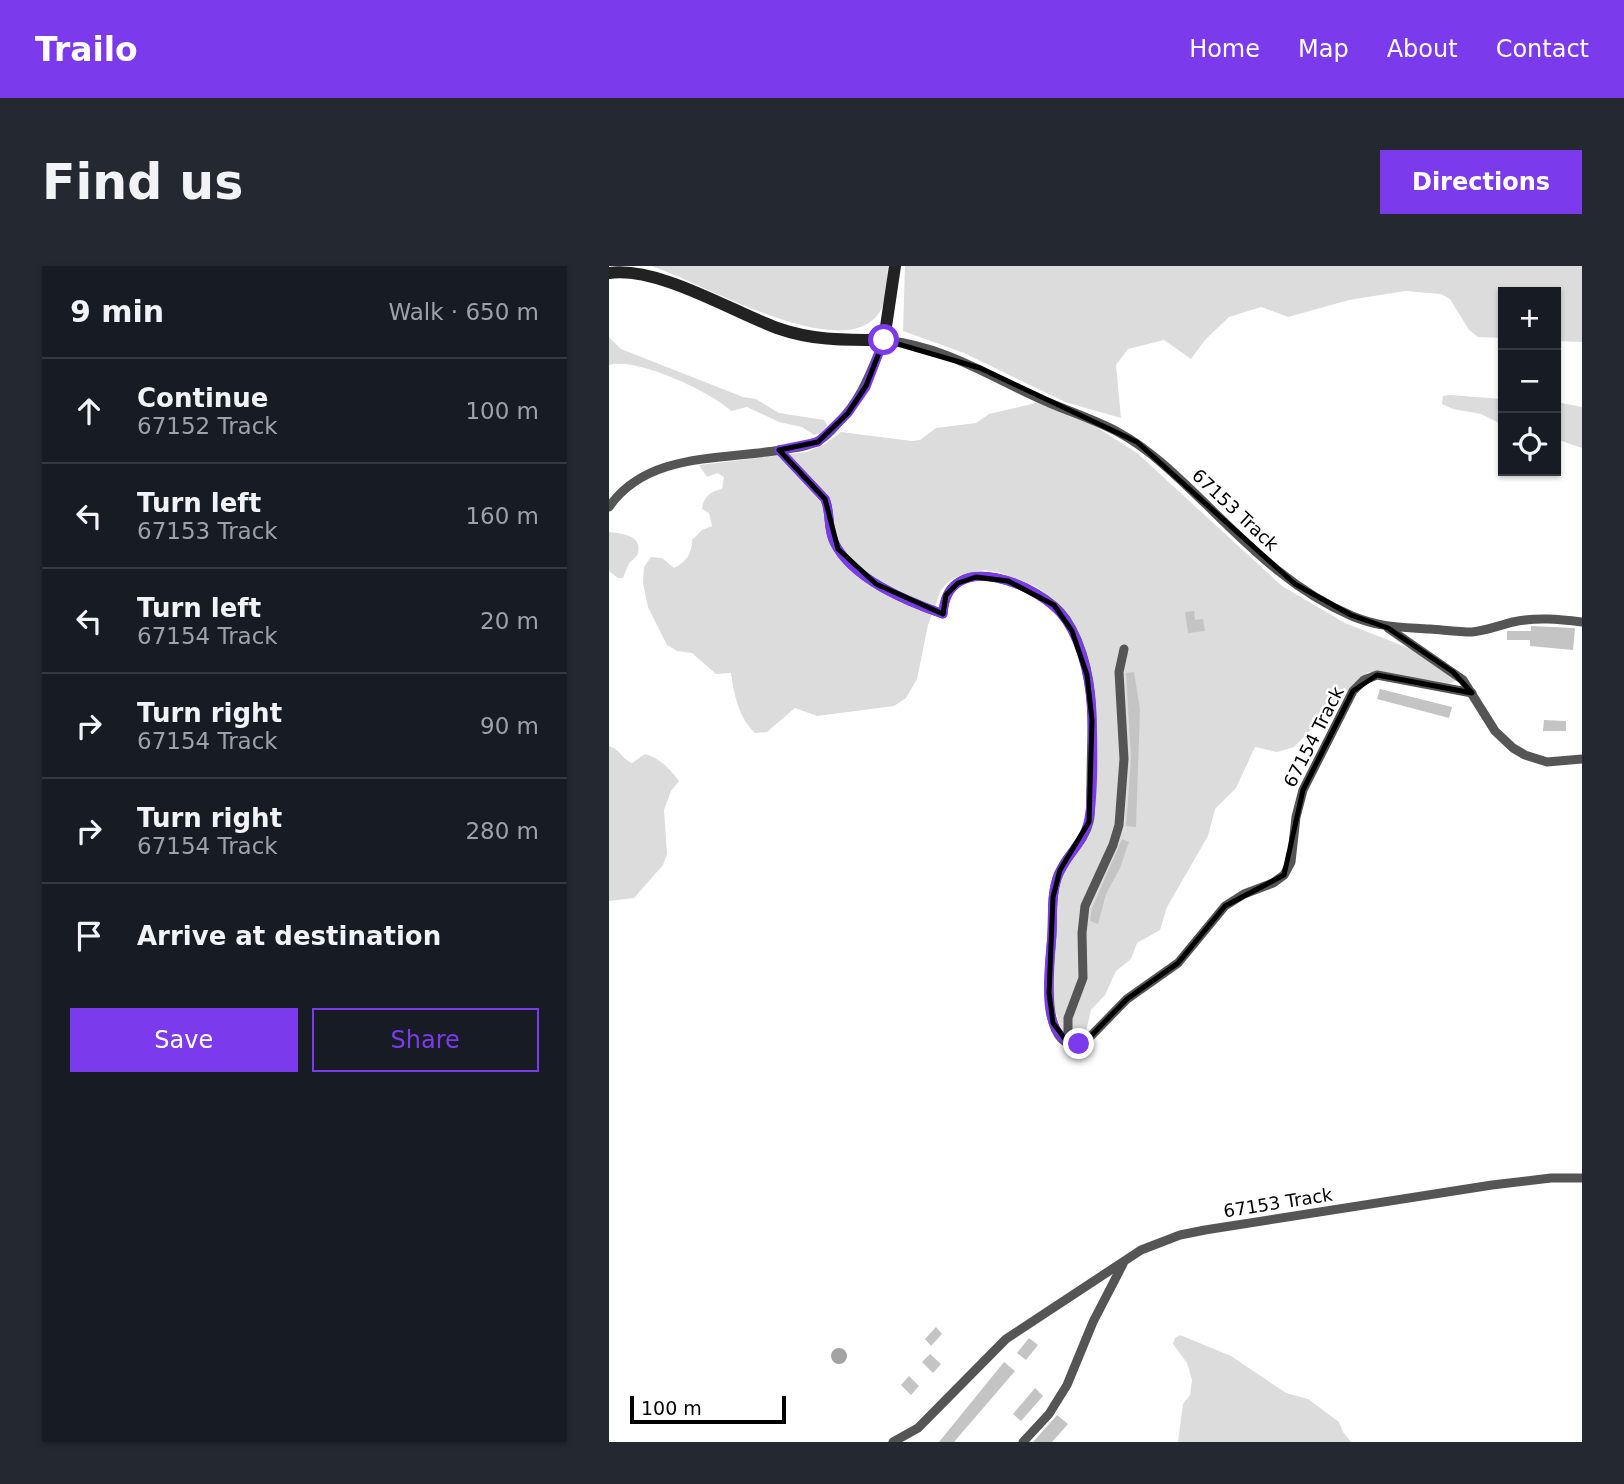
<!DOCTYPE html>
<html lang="en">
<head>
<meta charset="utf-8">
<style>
  :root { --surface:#171b24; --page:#242831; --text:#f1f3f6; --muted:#9ea1a6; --line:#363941; --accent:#7c3aed }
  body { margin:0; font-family:"DejaVu Sans",sans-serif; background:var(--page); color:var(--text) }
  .controls { position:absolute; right:21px; top:21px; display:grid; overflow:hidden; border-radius:0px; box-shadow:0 2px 5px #0004 }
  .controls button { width:63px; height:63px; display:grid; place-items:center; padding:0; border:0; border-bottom:2px solid var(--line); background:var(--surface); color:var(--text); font:35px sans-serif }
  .scale { position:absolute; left:21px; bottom:18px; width:156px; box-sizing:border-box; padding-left:7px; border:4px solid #000; border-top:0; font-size:19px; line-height:24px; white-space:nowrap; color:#000; -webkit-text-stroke:5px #fff; paint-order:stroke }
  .stop { position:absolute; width:21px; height:21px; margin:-16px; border:5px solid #7c3aed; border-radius:50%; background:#fff }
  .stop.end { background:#7c3aed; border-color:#fff; box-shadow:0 2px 7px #0008 }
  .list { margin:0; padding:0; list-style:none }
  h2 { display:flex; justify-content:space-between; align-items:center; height:91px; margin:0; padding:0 28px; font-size:30px }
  h2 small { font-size:23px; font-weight:400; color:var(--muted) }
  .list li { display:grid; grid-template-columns:46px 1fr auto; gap:21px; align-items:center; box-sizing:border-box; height:105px; padding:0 28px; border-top:2px solid var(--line) }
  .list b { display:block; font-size:26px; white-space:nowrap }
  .list p { margin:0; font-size:23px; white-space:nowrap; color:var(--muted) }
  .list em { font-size:23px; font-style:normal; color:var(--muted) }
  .actions { display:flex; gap:14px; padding:21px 28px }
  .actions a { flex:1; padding:16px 0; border:2px solid var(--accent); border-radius:0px; text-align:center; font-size:24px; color:var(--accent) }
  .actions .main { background:var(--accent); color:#fff }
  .icon { flex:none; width:38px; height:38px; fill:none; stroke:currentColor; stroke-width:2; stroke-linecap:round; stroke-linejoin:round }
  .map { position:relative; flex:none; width:973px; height:1176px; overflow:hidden; border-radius:0px }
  header { display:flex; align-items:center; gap:42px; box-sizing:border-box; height:98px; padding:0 35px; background:var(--accent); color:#fff }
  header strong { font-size:33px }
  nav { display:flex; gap:38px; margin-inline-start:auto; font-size:24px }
  .intro { display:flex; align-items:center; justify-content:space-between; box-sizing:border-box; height:168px; padding:0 42px }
  h1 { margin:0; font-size:49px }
  .button { padding:18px 32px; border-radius:0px; background:var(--accent); color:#fff; font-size:24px; font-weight:700 }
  main { display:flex; gap:42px; padding:0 42px }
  aside { flex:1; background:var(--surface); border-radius:0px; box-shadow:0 2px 5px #0004 }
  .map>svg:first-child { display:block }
  .green { fill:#dcdcdc }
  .water { fill:#a3a3a3 }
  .building { fill:#c4c4c4 }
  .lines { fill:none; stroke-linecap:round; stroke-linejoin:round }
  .street { stroke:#555; stroke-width:9 }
  .secondary { stroke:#222; stroke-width:12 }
  .route { stroke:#7c3aed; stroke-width:9 }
  .marked { fill:none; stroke:#000; stroke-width:5; stroke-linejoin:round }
  .labels { text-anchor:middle; stroke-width:5; stroke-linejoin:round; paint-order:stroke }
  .street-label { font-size:18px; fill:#000; stroke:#fff }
</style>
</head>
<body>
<header>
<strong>Trailo</strong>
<nav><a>Home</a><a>Map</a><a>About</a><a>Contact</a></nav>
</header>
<div class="intro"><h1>Find us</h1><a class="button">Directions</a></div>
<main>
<aside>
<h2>9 min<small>Walk · 650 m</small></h2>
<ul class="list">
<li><svg class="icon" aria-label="ahead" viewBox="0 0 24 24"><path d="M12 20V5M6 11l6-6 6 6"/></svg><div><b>Continue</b><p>67152 Track</p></div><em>100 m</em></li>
<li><svg class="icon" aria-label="left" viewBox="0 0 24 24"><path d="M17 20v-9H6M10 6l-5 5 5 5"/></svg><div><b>Turn left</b><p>67153 Track</p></div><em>160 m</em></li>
<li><svg class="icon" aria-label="left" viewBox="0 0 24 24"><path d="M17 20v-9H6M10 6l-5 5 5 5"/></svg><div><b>Turn left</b><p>67154 Track</p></div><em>20 m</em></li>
<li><svg class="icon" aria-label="right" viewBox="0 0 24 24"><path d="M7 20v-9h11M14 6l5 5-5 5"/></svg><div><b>Turn right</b><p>67154 Track</p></div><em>90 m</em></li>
<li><svg class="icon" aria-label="right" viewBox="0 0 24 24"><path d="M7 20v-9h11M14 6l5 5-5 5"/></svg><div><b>Turn right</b><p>67154 Track</p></div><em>280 m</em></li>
<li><svg class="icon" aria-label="arrive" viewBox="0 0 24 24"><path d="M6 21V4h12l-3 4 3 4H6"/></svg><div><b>Arrive at destination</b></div></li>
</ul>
<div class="actions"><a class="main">Save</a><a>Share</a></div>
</aside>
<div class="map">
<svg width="973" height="1176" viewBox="0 0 973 1176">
  <rect width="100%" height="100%" fill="#fff"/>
  <g class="green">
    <path d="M42,0h237c-1,15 0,34 -9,47 -37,54 -181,-33 -228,-47z"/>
    <path d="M296,0h677v76l-26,-1v-49h-53v46l-25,-1 -9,-7 -19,-31 -9,-5 -36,-3 -56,9 -61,17 -27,-10 -32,10 -24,23 -14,19 -27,-19 -36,9 -12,16 5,53 -56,-16 -101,-49 -61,-22z"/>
    <path d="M0,71l12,12 122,48 13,2 23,14 45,7 3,5 -5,7 -8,3 -12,-8 -23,-5 -32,-15 -16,4c-20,-19 -94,-54 -122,-46z"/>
    <path d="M841,129l53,4v26l-22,-11 -28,-5 -11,-5 1,-8z"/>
    <path d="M431,136l39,14 58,37 145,133 63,37 68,27 34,22 9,9 -11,4 -77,-13 -74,75 -17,5 -22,-5 -19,41 -21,21 -7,27 -41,71 -7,23 -23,13 -6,16 -15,12 -11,24 -14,15 -6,26 -10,4 -11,-5 -12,-32 6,-118 37,-75 -3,-126 -33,-79 -22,-18 -38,-15 -16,-2 -24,6 -11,6 -7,8 -13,35 -11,54 -11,19 -12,8 -77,10 -22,-8 -28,24 -12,1c-16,-15 -21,-38 -24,-60l-15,1 -24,-21 -15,-2 -10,-6 -19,-38 -5,-24 1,-16 7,-10 11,1 12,10c12,-6 18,-14 18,-28l10,-10 10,-4 -3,-13 -7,-4c1,-12 9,-18 20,-20l2,-12 -7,-4 -10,4 -8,-12 108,-13 18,-8 16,-12 71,9 8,-1 16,-12 40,-5 13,-9z"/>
    <path d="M947,136l26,5v41l-26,-9z"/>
    <path d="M0,266c11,1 34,3 29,21 -1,4 -5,6 -8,9 -3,5 -5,11 -7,16h-5l-9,-7z"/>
    <path d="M0,480c11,3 13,13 23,17l13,-9c16,5 24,14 34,27l-8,10 -7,19 3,44 -4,11 -29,33 -25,3z"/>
    <path d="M571,1069l51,21 55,37 22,6 31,23 4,10 8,10h-173l5,-38 7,-9 2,-15 -5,-17 -14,-19 2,-6z"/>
  </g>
  <circle class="water" cx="230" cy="1090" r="8"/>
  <g class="building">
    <path d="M585,345l1,9 8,-1 2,12 -17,2 -3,-21z"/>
    <path d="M922,360l44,2 -2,22 -43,-4v-6h-23v-9h24z"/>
    <path d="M525,406l6,37 -4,118 -10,-1 5,-67 -5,-86z"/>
    <path d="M771,423l72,18 -3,11 -72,-19z"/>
    <path d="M935,454l22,1v10h-23z"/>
    <path d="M513,573l7,3 -9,26 -14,26 -8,30 -8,-3 2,-13z"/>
    <path d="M327,1061l6,7 -11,12 -6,-7z"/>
    <path d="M420,1072l9,7 -12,15 -9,-7z"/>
    <path d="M321,1088l11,10 -8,9 -11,-11z"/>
    <path d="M395,1096l11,9 -61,71h-15z"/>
    <path d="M300,1110l10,10 -8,9 -10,-10z"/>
    <path d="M426,1122l8,8 -22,25 -8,-7z"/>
    <path d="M448,1149l11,9 -16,18h-19z"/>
  </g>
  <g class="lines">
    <g class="street">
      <path d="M170,184l46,49c6,13 2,29 9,43 18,37 72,59 109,72 3,-68 99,-30 123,5 19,28 26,69 26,102 0,21 -1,42 -1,64 -1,12 1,25 -2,37 -5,22 -27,36 -33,59 -5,17 -3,36 -4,53 -1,24 -16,125 33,108l42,-43 51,-36 47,-57 19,-12 29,-11 11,-8 7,-13 5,-45 7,-27 50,-99 11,-11 13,-5 95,18"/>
      <path d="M0,241c38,-55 113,-47 172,-57 12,-2 26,-3 37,-9 8,-4 14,-11 20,-18 24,-24 33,-52 46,-83 66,7 110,40 168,64 47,19 71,25 111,60 62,54 110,118 189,152 29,12 48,11 78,13 14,1 28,3 42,3 14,-1 28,-7 41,-10 23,-5 46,-3 69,0"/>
      <path d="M779,362l75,52 32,51 18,17 12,7 22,7 35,-3"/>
      <path d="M459,777v-25l15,-40 -1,-45 3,-27 28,-61 6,-20 5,-66 -5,-87 5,-23"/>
      <path d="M284,1176l25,-14 88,-89 135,-89 39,-15 25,-5 287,-45 59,-7h31"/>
      <path d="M414,1176l26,-28 18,-29 26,-63 30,-58"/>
    </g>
    <path class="secondary" d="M0,7c49,-7 122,38 168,55 37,13 69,12 107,12l11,-74"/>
  </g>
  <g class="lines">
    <path class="route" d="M275,74l-18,47 -18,26 -30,29 -39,8 46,49c6,13 2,29 9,43 18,37 72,59 109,72 4,-68 99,-30 123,6 18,27 25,65 26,97 1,29 2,74 -3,101 -3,23 -25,39 -32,61 -6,17 -4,35 -5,53 -1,29 -17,109 27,112"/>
  </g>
  <path class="marked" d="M275,74l96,28 157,74 158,142 56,31 37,13 65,44 19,21 -95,-18 -24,16 -50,99 -19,85 -59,31 -47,57 -51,36 -42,43 -17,1 -15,-20 -4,-30 4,-96 7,-27 29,-48 3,-102 -5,-45 -15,-44 -18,-26 -46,-24 -32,-4 -18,6 -12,12 -3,19 -67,-30 -38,-35 -13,-50 -46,-49 39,-8 30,-29 18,-27z"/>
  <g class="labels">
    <g class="street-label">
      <text transform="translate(626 244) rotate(43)" y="6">67153 Track</text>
      <text transform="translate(705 471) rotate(-63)" y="6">67154 Track</text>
      <text transform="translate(669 937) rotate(-9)" y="6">67153 Track</text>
    </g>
  </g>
</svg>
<div class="controls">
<button>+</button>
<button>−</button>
<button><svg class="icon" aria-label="locate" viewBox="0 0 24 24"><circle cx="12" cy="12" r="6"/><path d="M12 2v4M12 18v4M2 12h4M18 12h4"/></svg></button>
</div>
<div class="scale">100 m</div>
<div class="stop" style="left:275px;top:74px"></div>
<div class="stop end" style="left:470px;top:778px"></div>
</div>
</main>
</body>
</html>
